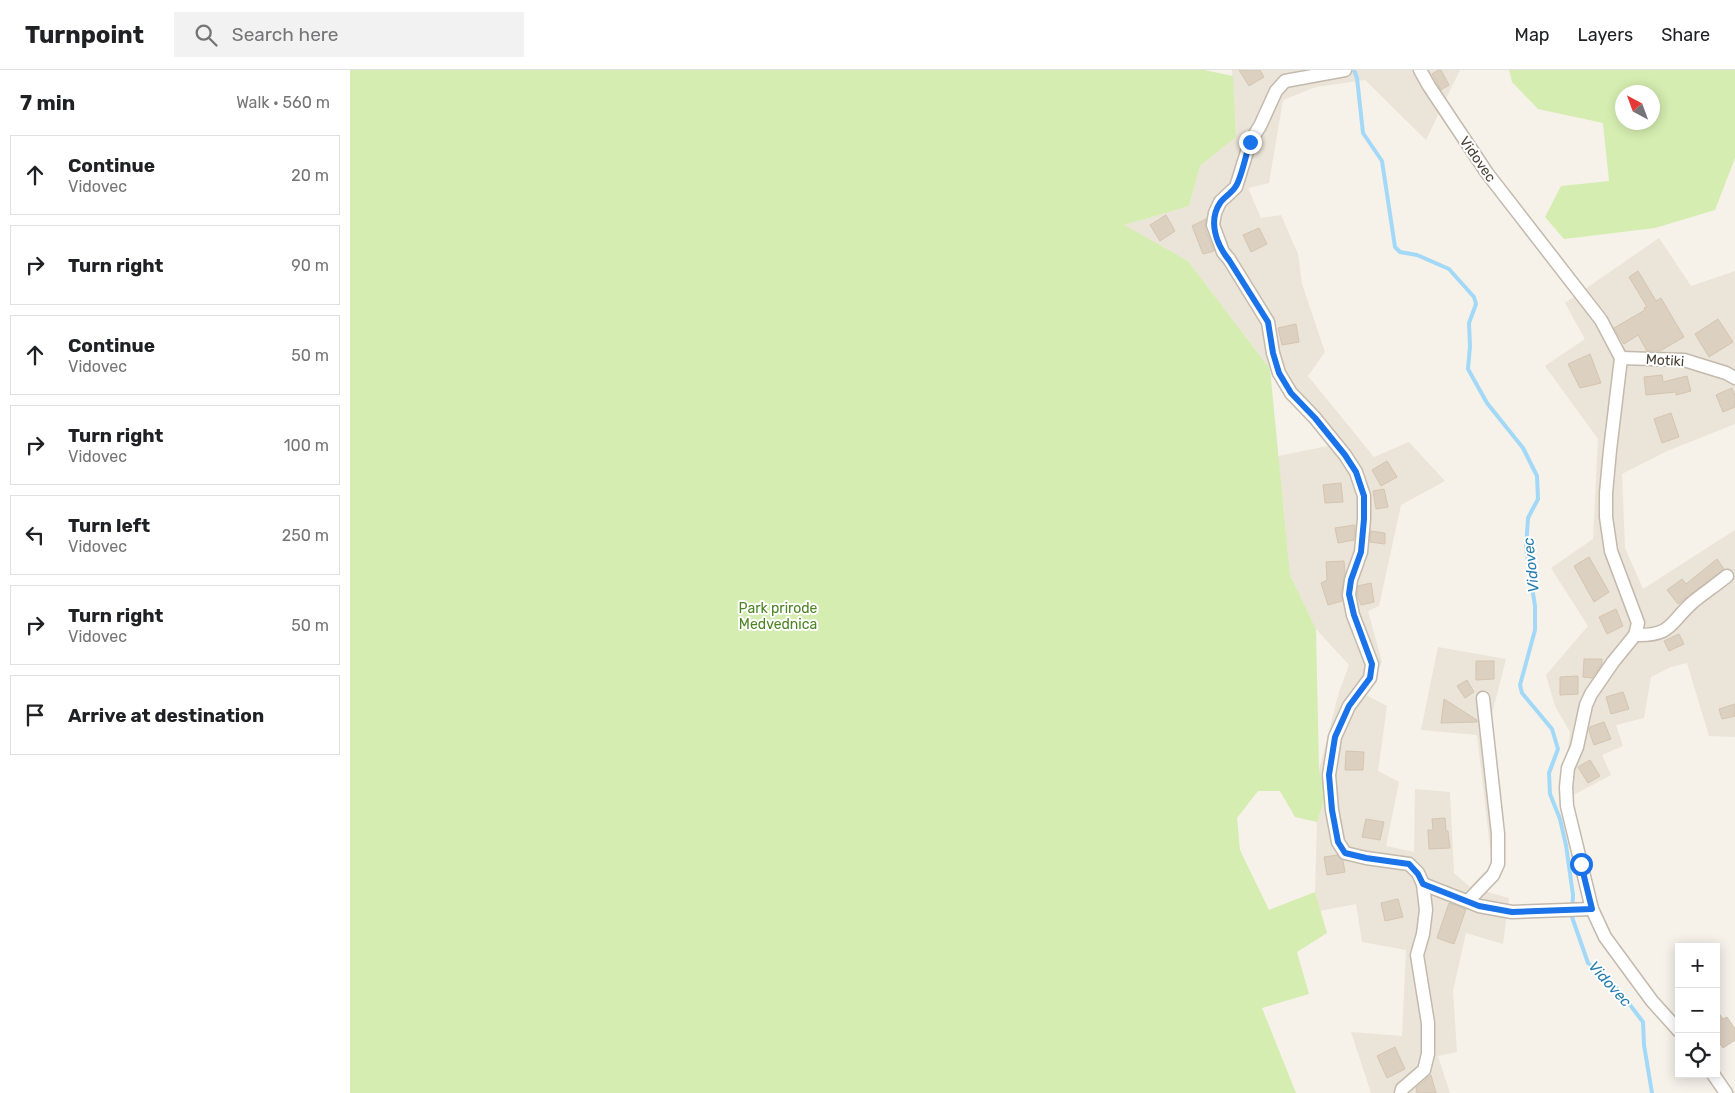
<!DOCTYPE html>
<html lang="en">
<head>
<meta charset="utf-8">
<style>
  :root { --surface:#fff; --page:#f2f2f2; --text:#202124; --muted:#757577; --line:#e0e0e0 }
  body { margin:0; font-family:Rubik,sans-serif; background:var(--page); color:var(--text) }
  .controls { position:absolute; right:15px; bottom:15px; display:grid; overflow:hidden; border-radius:0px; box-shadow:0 2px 12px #0003 }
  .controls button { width:45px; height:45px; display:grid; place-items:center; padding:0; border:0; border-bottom:1px solid var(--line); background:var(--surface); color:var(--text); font:25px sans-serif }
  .compass { position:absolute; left:1265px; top:15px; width:45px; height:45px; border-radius:50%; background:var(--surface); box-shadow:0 2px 12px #0003; rotate:319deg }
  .stop { position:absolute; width:15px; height:15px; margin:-11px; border:4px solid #1a73e8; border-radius:50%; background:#fff }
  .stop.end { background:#1a73e8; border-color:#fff; box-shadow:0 1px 5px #0008 }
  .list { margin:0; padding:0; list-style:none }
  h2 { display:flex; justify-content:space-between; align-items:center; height:65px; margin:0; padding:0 20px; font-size:21px }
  h2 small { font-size:16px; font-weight:400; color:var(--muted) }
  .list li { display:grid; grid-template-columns:32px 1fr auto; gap:15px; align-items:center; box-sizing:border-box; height:80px; margin:0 10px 10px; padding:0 10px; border:1px solid var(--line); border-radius:0px }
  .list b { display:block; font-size:19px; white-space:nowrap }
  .list p { margin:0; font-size:16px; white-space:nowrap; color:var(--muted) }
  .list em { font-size:16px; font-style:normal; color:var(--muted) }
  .icon { flex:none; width:28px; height:28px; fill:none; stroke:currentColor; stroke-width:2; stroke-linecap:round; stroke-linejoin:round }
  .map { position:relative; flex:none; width:1385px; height:1023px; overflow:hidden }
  header { display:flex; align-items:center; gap:30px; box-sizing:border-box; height:70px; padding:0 25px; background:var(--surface); border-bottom:1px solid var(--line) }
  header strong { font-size:24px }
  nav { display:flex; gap:28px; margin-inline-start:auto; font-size:18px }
  .search { width:350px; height:45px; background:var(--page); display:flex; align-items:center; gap:12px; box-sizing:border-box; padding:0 18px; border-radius:0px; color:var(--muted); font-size:19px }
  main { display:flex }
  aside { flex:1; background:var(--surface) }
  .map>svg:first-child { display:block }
  .residential { fill:#ebe4d8 }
  .green { fill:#d5edb0; fill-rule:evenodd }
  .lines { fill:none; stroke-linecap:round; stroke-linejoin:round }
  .stream { stroke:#a3d9f7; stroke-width:4 }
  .building { fill:#dcd0c1; stroke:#d5c5b1 }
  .street-casing { stroke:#c3b9ac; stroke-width:15 }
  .street { stroke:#fff; stroke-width:12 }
  .route { stroke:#1a73e8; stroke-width:6 }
  .labels { text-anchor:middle; stroke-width:4; stroke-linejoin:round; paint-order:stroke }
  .street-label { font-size:14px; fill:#4b4237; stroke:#fff }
  .park-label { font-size:14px; fill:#4d8424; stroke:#fff }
  .water-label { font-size:15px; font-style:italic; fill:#237db0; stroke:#fff }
</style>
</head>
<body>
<header>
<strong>Turnpoint</strong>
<div class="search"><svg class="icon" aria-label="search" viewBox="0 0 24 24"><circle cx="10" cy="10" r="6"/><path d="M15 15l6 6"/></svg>Search here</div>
<nav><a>Map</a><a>Layers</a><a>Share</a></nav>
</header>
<main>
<aside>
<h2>7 min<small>Walk · 560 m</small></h2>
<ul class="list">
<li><svg class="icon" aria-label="ahead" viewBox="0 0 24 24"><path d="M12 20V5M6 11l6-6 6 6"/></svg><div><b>Continue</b><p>Vidovec</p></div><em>20 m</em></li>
<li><svg class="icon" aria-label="right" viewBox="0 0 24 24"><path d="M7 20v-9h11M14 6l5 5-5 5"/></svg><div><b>Turn right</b></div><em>90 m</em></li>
<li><svg class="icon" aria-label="ahead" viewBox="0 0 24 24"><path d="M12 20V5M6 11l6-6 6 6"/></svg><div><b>Continue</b><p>Vidovec</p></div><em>50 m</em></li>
<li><svg class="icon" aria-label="right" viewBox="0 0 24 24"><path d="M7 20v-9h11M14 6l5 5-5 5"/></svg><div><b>Turn right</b><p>Vidovec</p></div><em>100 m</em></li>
<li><svg class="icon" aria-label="left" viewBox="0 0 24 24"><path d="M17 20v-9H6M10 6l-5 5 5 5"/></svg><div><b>Turn left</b><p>Vidovec</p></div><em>250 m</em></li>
<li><svg class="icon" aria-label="right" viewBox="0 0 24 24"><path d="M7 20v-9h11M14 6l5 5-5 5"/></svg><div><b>Turn right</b><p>Vidovec</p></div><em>50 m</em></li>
<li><svg class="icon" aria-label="arrive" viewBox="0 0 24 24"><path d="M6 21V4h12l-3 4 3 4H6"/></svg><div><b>Arrive at destination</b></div></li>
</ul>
</aside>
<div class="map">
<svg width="1385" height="1023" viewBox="0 0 1385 1023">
  <rect width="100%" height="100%" fill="#f6f2ea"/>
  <g class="residential">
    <path d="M882,0h228l-34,70 -61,-60 -49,7 -33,13 -14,83 -21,5 13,30 20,-3 17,39 4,30 23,68 -17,24 66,81 35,-15 36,39 -44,24 -22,101 -11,5 14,51 -16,33 21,11 -9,65 21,11 -13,64 28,6 1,-63 35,3 4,81 16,14 22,-23 -15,-129 -56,-5 17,-83 68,12 -18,71 11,135 -19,25 29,8 -6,46 -37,-11 -13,58 4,61 -19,4 12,37h-79l-20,-61 51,4 4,-86 -44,-8 -6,-38 -36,7 -5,-19 2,-70 9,-26 -7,-26 20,-78 10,-27 -33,-36 -26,-54 -12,-119 55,-11 -63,-76 -82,-108 -65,-36 66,-19 11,-40 36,-29z"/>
    <path d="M1309,168l32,48 44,-15v153l-68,27 -45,23 3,74 18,41 92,-59v207l-26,-1 -22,-73 -16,4 -20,10 -7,41 -28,7 7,21 -21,9 9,20 -47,25 1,-27 5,-41 -15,-26 -9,-31 42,-49 -37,-58 42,-29 5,-100 -53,-73 40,-27 -20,-36z"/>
  </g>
  <g class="green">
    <path d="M0,0h854l29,6 3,61 -36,29 -11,40 -65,19 64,36 82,108 20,206 26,54 3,141 7,26 -9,26 -22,-5 -15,-26h-22l-21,27 3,32 29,60 46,-18 12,41 -30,19 12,42 -47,14 34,85h-946z"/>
    <path d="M1159,0h226v88l-20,52 -60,18 -91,11 -19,-22 16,-31 48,-5 -6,-58 -65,-14 -26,-27zM1272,22h30v30h-30z"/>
  </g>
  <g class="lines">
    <path class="stream" d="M1004,0l3,8 6,55 19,28 13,86 5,5 17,3 32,14 25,28 2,7 -7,19 1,23 -2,23 19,34 36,45 14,28 1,23 -10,19 -2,30 9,58v24l-15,55 2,8 30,36 6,20 -9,24 1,21 10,25 6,26 7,50 -1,22 16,46 15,11 18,19 22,29 1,23 8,48"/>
  </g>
  <g class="building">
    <path d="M889,0h21l4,7 -15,9z"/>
    <path d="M1088,0h3l8,15 -8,5 -9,-16z"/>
    <path d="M816,145l9,16 -15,10 -10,-16z"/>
    <path d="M856,149l-1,9 9,23 -11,3 -11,-28z"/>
    <path d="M909,158l8,16 -16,8 -8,-17z"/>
    <path d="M1288,201l18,30 5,-3 23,39 -24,14h-13l-9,-16 -14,9 -10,-16 31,-18 -1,-2 3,-1 -18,-30z"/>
    <path d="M1368,249l15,23 -24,15 -14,-23z"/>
    <path d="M946,254l3,18 -17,3 -4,-17z"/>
    <path d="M1240,284l11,29 -21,5 -12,-24z"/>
    <path d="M1312,305l1,7 24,-6 4,15 -15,4v-3l-30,3 -2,-18z"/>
    <path d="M1382,318l3,7v12l-12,5 -7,-17z"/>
    <path d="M1321,343l8,24 -17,6 -8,-24z"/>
    <path d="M1037,391l10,16 -16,9 -9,-16z"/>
    <path d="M991,413l2,19 -18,1 -2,-18z"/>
    <path d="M1034,419l4,18 -12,2 -3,-18z"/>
    <path d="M1005,455l-1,15 -16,3 -3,-15z"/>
    <path d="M1021,461l14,2v11l-15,-2z"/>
    <path d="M1239,487l20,35 -15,10 -20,-36z"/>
    <path d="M1367,489l7,10 -46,35 -11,-14 15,-11 4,5z"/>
    <path d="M994,491l1,12 -4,21 1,7 -14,4 -7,-22 6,-3 -1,-18z"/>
    <path d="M1021,513l3,19 -13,3 -4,-10 1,-9z"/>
    <path d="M1266,539l7,17 -16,8 -8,-17z"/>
    <path d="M1329,564l5,10 -15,7 -5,-10z"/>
    <path d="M1234,589h18v5l-10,14 -9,-1z"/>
    <path d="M1126,591h18v18l-18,1z"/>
    <path d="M1228,606v18l-18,1v-18z"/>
    <path d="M1117,610l7,12 -9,6 -8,-12z"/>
    <path d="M1273,622l6,17 -18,5 -5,-17z"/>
    <path d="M1094,629l33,21v2l-36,1z"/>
    <path d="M1385,634v12l-13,3 -3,-10z"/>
    <path d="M1254,652l7,17 -17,6 -5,-14 1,-4z"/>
    <path d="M996,681l18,1 -1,18h-18z"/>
    <path d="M1240,690l10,16 -12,7 -10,-16z"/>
    <path d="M1095,748l1,13h2l2,17 -21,1 -1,-19h5l-1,-11z"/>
    <path d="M1016,749l18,3 -4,18 -18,-3z"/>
    <path d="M987,785l6,6 2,11 -18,3 -3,-18z"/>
    <path d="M1048,829l5,18 -18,4 -4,-18z"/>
    <path d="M1099,833l17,6 -12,35 -17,-6z"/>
    <path d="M1366,939l7,10 4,-2 8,12v11l-12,8 -7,-10z"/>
    <path d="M1045,977l10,22 -18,9 -10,-22z"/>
    <path d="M1081,1005l5,18h-19l-1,-5z"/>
  </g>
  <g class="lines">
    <g class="street-casing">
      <g id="street">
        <path d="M995,0l-60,11 -9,10 -16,35 -10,16 -14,45 -16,15 -5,11 -2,12 10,27 6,7 39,63 5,31 6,20 12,20 24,25 30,37 11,17 8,24v23l-3,33 -10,28 -2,15 4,20 19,49 -2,14 -21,28 -14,31 -6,38 3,35 6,32 7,11 21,5 43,6 9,9 5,11 3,26 -3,24 -6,21 11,68v31l-4,16 -22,19 -1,4"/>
        <path d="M1070,0l9,16 58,87 114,147 20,38 -11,92 -4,43v24l5,34 27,72 -3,12 -22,27 -22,32 -5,11 -9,42 -9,21 -2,19 1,19 25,103 13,28 47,64 27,30"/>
        <path d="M1271,288l63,2 42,13 9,5"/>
        <path d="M1285,565c38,1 34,-12 58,-33 11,-9 23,-17 34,-26"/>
        <path d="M1073,814l56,22 33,6 80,-3"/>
        <path d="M1118,831l25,-26 5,-11v-30l-15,-136"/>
        <path d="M1363,1004l13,19"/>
      </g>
    </g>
    <use href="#street" class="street"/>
  </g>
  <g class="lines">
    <path class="route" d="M900,72c-4,12 -8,34 -14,44 -4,7 -12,11 -16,17 -12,18 -4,41 9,57l39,62 5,31 6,20 12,20 24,25 30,37 11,17 8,24v23l-3,33 -10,28 -2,14 5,21 18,49 -2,14 -21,28 -14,31 -6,38 3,35 6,32 7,11 21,5 43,6 9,10 5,10 56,22 33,6 80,-3 -11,-45"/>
  </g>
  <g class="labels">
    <g class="street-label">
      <text transform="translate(1128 89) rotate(55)" y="5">Vidovec</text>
      <text transform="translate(1315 290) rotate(4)" y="5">Motiki</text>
    </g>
    <g class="park-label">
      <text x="428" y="543">Park prirode<tspan x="428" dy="16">Medvednica</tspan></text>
    </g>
    <g class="water-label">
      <text transform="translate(1181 495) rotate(-96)" y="5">Vidovec</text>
      <text transform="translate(1260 914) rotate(48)" y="5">Vidovec</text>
    </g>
  </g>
</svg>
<div class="controls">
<button>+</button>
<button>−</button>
<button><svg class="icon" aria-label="locate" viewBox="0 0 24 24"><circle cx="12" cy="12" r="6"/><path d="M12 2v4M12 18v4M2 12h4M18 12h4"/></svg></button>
</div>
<svg class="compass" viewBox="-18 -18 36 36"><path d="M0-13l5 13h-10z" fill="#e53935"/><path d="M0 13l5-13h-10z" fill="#757577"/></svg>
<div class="stop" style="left:1231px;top:794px"></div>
<div class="stop end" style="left:900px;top:72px"></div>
</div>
</main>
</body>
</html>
